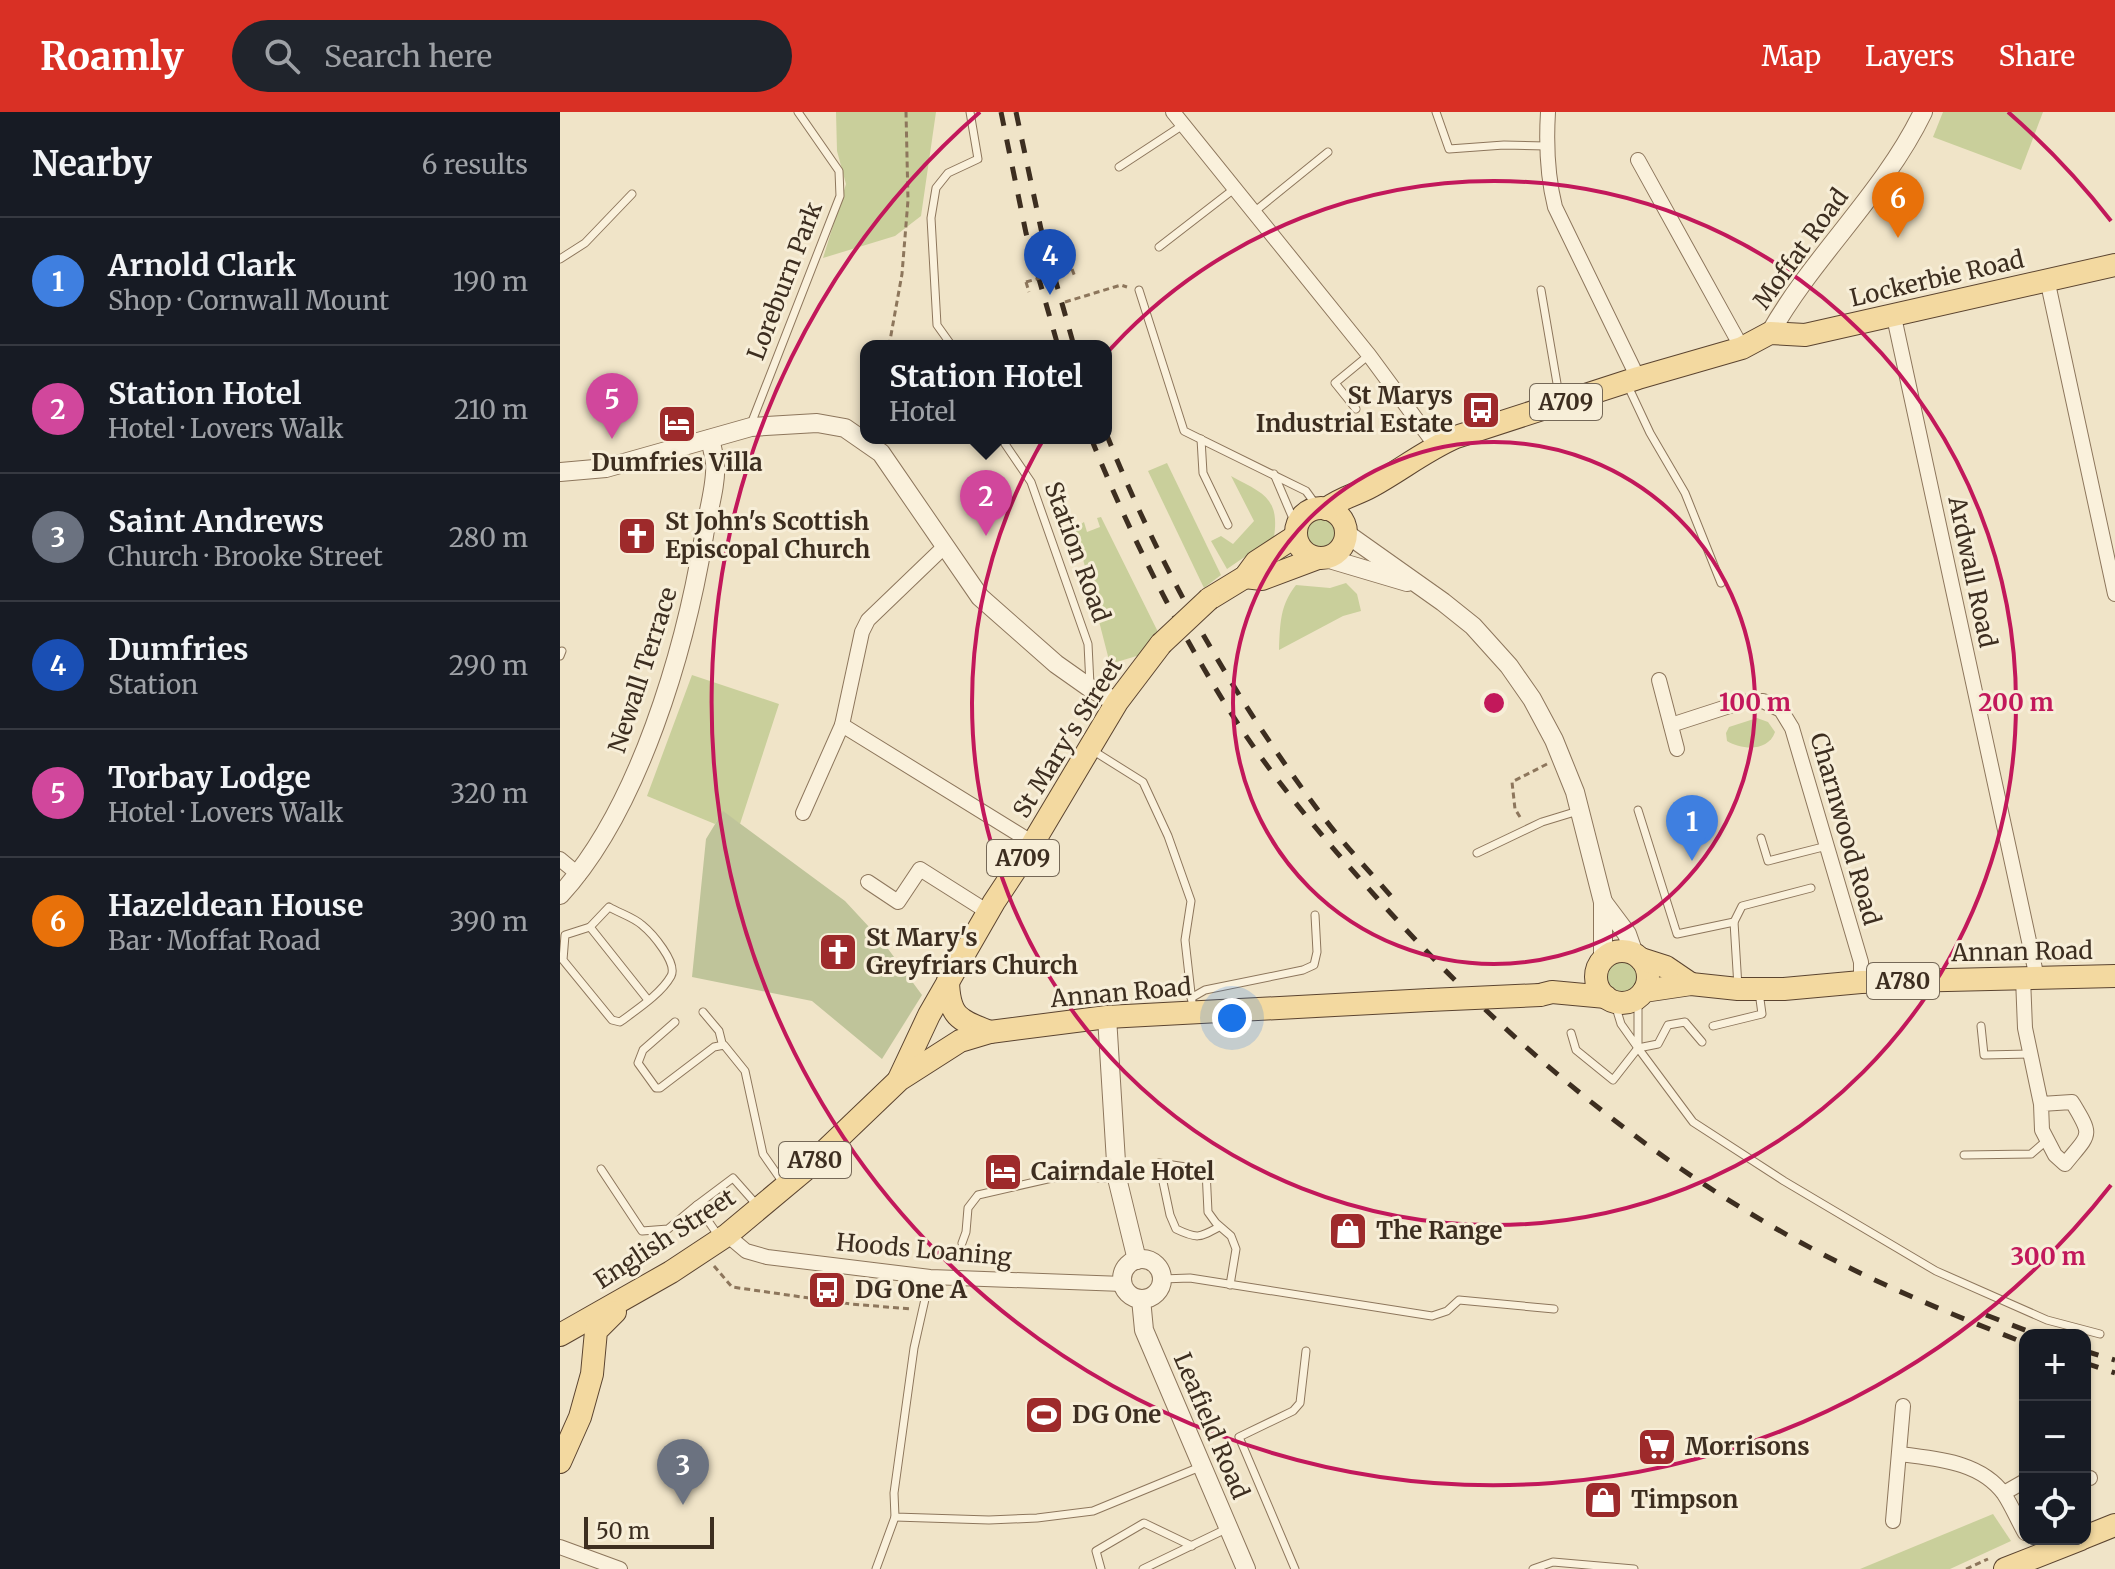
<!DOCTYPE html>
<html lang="en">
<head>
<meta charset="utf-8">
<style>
  :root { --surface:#171b24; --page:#20242c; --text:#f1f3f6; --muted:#9ea1a6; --line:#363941; --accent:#d93025 }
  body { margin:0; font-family:Merriweather,serif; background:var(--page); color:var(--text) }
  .controls { position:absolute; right:24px; bottom:24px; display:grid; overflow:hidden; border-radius:16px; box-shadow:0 2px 6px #0004 }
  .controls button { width:72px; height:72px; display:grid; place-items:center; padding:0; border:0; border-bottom:2px solid var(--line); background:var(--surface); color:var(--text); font:40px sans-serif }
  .scale { position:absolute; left:24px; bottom:20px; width:130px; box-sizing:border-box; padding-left:8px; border:4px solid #3d2e20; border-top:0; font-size:22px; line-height:28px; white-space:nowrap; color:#3d2e20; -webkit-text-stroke:6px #f7eed8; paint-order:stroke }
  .you { position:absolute; left:672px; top:906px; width:28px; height:28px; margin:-20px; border:6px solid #fff; border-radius:50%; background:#1a73e8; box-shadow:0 0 0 12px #1a73e833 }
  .badge { display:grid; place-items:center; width:52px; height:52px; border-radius:50%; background:var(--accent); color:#fff; font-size:26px; font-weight:700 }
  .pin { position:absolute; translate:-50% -66px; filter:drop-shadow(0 2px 4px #0008) }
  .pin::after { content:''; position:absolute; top:42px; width:28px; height:24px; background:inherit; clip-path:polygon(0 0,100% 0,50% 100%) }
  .popup { position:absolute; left:300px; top:228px; width:252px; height:104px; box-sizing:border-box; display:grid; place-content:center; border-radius:16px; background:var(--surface); filter:drop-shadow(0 2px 6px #0005); font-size:26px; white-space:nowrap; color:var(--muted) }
  .popup b { font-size:30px; color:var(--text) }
  .popup::after { content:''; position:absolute; left:50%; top:100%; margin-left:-16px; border:16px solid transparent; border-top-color:var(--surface) }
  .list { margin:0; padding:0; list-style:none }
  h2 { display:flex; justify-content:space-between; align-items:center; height:104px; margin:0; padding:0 32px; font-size:34px }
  h2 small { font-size:26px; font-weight:400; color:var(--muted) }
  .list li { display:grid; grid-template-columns:52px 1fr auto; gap:24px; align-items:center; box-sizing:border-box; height:128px; padding:0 32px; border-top:2px solid var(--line) }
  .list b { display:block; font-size:30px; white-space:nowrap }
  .list p { margin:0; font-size:26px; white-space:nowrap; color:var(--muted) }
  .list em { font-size:26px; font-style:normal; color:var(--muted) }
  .icon { flex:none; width:44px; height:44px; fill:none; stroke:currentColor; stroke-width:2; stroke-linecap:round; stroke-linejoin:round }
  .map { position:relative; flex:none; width:1555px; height:1457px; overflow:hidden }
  header { display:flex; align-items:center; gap:48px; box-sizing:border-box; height:112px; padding:0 40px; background:var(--accent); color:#fff }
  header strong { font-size:38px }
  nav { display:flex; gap:44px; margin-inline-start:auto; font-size:28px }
  .search { width:560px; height:72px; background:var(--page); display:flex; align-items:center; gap:20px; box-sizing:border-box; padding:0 28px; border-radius:44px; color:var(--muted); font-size:30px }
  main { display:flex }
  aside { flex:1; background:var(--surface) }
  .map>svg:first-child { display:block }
  .green { fill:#c9cf9b }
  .cemetery { fill:#bfc49a }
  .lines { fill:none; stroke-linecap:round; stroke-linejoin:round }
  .service-casing { stroke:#8d765c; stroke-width:9 }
  .minor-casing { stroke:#8d765c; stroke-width:16 }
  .tertiary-casing { stroke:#8d765c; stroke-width:20 }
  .primary-casing { stroke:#5b4430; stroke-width:24 }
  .path { stroke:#8d765c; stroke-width:3; stroke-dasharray:6 4; stroke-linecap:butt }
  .service { stroke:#faf1dc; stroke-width:7 }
  .minor { stroke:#faf1dc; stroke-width:14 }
  .tertiary { stroke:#faf1dc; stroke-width:18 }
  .primary { stroke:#f3d9a0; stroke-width:22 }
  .rail { stroke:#3d2e20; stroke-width:5; stroke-dasharray:14 14; stroke-linecap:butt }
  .primary-bridge-casing { stroke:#5b4430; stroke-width:24; stroke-linecap:butt }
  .path-bridge { stroke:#8d765c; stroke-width:3; stroke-dasharray:6 4; stroke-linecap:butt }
  .primary-bridge { stroke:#f3d9a0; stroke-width:22 }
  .ring { fill:none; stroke:#c2185b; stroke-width:4 }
  .labels { text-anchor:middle; stroke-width:6; stroke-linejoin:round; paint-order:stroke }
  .shield { fill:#f7eed8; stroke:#756857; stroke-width:2 }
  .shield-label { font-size:22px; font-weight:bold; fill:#3d2e20 }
  .street-label { font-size:24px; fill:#3d2e20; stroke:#f7eed8 }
  .poi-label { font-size:24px; font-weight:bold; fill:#3d2e20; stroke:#f7eed8; text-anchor:start }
  .centre { fill:#c2185b; stroke:#f7eed8; stroke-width:4 }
  .ring-label { font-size:24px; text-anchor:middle; font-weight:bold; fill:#c2185b; stroke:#f7eed8; stroke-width:6; stroke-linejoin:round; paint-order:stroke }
</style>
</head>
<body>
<header>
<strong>Roamly</strong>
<div class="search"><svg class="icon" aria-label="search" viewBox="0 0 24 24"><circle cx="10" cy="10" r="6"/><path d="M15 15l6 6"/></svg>Search here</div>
<nav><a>Map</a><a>Layers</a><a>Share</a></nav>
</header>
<main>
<aside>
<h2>Nearby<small>6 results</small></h2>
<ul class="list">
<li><span class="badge" style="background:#3f7fe0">1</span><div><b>Arnold Clark</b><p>Shop · Cornwall Mount</p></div><em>190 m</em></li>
<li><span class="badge" style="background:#d1479c">2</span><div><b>Station Hotel</b><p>Hotel · Lovers Walk</p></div><em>210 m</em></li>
<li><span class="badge" style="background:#6b7280">3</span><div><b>Saint Andrews</b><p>Church · Brooke Street</p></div><em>280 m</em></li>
<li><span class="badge" style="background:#1a4fb4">4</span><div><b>Dumfries</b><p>Station</p></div><em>290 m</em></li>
<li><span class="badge" style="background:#d1479c">5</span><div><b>Torbay Lodge</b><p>Hotel · Lovers Walk</p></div><em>320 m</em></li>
<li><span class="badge" style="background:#e8710a">6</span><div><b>Hazeldean House</b><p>Bar · Moffat Road</p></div><em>390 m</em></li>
</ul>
</aside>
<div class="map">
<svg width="1555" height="1457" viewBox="0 0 1555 1457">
  <rect width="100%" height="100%" fill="#f0e4c8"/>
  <g class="green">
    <path d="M276,0h100l-15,104 -26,20 -72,22 23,-74 -9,-33z"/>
    <path d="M1383,0h100l-22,58 -88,-33z"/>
    <path d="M607,351l54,112 -17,13 -56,-117z"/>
    <path d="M671,364c31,17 49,21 43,61l-47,32 -16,-28 10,-5 12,8 21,-23z"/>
    <circle cx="762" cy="421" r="18"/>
    <path d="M541,405l56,113v4l-17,21 -30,9 -35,-136 9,-6 3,10 13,-5 -3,-9z"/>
    <path d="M786,471l11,11 4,17 -18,5 -64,34c1,-26 1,-45 17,-65l34,3z"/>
    <path d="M132,563l87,29 -39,120 -17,-12 -8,12 -68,-28z"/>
    <path d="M1197,606l11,4 7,10c-7,20 -33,18 -48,9l-1,-8 3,-6z"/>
    <circle cx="1062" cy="864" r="18"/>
    <path d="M1433,1402l18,27 -61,28h-90z"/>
  </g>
  <path class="cemetery" d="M163,699l122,90 38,41 39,53 -40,64 -70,-58 -120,-24 14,-138z"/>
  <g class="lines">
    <g class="service-casing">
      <g id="service">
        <path d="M876,0l13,37 55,-4 42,1"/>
        <path d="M559,55l64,-42"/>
        <path d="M694,100l74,-60"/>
        <path d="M599,135l75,-58"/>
        <path d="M0,147l25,-16 47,-49"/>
        <path d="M579,178l45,141 122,60 13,18"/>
        <path d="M981,178l19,111"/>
        <path d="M392,234l-15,-21 -6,-107 5,-30 12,-15 30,-14 -8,-47"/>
        <path d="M1067,272l23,49 35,60 36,90"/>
        <path d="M796,297l-21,-26 34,-28"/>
        <path d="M191,312l89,-228 -1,-25 -41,-59"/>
        <path d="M441,326l30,44 57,162 2,41"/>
        <path d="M641,327l2,34 25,52"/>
        <path d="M714,362l23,54"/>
        <path d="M0,544l2,-5"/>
        <path d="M532,638l51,32 25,54 23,65 -6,39 8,71"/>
        <path d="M1078,698l39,124 57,-12"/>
        <path d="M1201,726l7,23 59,-15"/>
        <path d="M917,741l65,-31 36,-11"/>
        <path d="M49,795c10,6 24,10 33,18 10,8 36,38 29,51 -10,18 -35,34 -51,46l-8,-2 -49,-60 2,-25 25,-8z"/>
        <path d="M30,815l58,73"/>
        <path d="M1178,875l-4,-65 8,-16 69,-18"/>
        <path d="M631,886l14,-8 98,-20 11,-5 3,-13 -2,-37"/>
        <path d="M1054,889l7,23 17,24v-51"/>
        <path d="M143,900l16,19 3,12"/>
        <path d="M115,910l-32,28 -5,13 18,25h4l54,-41 10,-2 21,26 18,83 21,30"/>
        <path d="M1153,914l49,-12 -3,-22"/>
        <path d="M1421,914l3,29 46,-1"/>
        <path d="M1011,921l5,17 37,30 25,-32 20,-4 10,-19 17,-3 17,20"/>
        <path d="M1078,936l55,74 91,59 152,90 111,49 53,14"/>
        <path d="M1404,1043l67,-1 15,-13"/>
        <path d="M41,1057l41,62 26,-2 29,-24"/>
        <path d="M659,1115c-20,11 -22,12 -43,2l-6,-14 -11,-52 47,7 2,42 8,11 15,13 5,13 -6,36"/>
        <path d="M160,1126l-23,-33 36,-27 23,26"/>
        <path d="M402,1131l4,-11 2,-24 10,-13 74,-17h63"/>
        <path d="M370,1165l-16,71 -20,145 1,24 94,3 48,-2 56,-7 107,-44"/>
        <path d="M602,1167l28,-1 242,38 15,-5 12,-11 95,9"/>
        <path d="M316,1457l19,-52"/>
        <path d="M541,1457l-5,-18 48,-28 48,23"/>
        <path d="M583,1457l83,-40"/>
        <path d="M735,1457l-56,-132 54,-26 7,-8 6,-52"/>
        <path d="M973,1457l20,-7 81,7"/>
      </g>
    </g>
    <g class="minor-casing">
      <g id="minor">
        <path d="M613,0l196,243 67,91"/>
        <path d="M988,0c-2,33 -1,63 7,95l83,171"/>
        <path d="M1078,48l104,188"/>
        <path d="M1487,167l68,315"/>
        <path d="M1334,205l143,661"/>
        <path d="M1099,568l18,69"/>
        <path d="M282,613l191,118"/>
        <path d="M1111,613l71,-23 21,-1 18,9 11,18 69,234v20"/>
        <path d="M243,701l39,-88 20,-93 6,-12 76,-73"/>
        <path d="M0,747l19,16"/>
        <path d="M308,770l30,20 22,-33 68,43"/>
        <path d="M1463,866l2,50 16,76 1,26 13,25 10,9c26,-32 28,-27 7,-62l-31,2"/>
        <path d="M167,1123l19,16 21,6 163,20 193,7"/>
        <path d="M1340,1342c36,5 80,7 104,40 8,12 14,27 21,39"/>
        <path d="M1525,1366h5"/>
        <path d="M1444,1381l21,-12"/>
        <path d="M1333,1409l10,-115"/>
        <path d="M0,1435l60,22"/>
      </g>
    </g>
    <g class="tertiary-casing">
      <g id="tertiary">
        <path d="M1210,221c44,-78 114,-140 153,-221"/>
        <path d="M0,360l46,-4 145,-41 66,-4 28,5 36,25 99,144 76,67 34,24 27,14"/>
        <path d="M787,422l96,68 30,24 36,40 23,33 22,41 21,52 28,110v58"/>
        <path d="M766,446l81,24"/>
        <path d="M0,783c79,-86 125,-245 144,-359 3,-21 13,-52 11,-73 -1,-8 -3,-16 -5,-24"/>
        <path d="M1043,790l24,32 7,20"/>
        <path d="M547,905l10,161 20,82"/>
        <circle cx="582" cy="1167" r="20"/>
        <path d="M581,1187l3,31 102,239"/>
      </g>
    </g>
    <g class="primary-casing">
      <g id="primary">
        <circle cx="761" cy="421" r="25"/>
        <path d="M766,397c16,-12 30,-14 46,-23 29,-16 54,-36 84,-49l182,-59 104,-30 28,-15 35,2 310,-70"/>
        <path d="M685,465l17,2 56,-21"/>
        <path d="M649,487l36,-22 11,-15 40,-26"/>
        <circle cx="1062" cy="865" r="26"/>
        <path d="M1081,847l25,8 25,17"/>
        <path d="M388,869c1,36 11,39 42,51"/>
        <path d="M1084,879l47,-7 47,5h46l77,-7 254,-6"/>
        <path d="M980,883l12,-3 54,5"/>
        <path d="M339,967l30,-64 65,-113 39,-59 84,-141 44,-58"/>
        <path d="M0,1223l111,-63 56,-37 79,-66 93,-89 61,-39 30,-9 117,-15 322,-17"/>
        <path d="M0,1350l20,-45 12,-43 4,-43 19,-19"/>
        <path d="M1525,1425l30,-12"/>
        <path d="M1445,1457l76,-30"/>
      </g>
    </g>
    <g class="path">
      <path d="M512,157l3,8"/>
      <path d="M466,170l3,10"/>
      <path d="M505,190l56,-17 6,2"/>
      <path d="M329,234l13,-72 6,-74 -2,-88"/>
      <path d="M960,705l-5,-8 -3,-27 35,-18"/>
      <path d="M154,1154l18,21 119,17 60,5"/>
      <path d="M1406,1457l22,-10"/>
    </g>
    <use href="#service" class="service"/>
    <use href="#minor" class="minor"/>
    <use href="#tertiary" class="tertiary"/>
    <use href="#primary" class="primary"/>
    <g class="rail">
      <path d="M441,0l25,121 32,113"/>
      <path d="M456,0l25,117 33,117"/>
      <path d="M546,321c55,138 129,267 218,385 22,29 48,56 72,84"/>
      <path d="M531,326c37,92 81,180 133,264 44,71 98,135 153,196 129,144 279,270 451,359 64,33 130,60 197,86"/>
      <path d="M1426,1203l52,20"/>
      <path d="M1525,1239l30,9"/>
      <path d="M1525,1251l30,10"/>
    </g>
    <g class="primary-bridge-casing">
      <g id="primary-bridge">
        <path d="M601,532l48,-45"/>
        <path d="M869,888l111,-5"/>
      </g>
    </g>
    <path class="path-bridge" d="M466,170l46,-13"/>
    <use href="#primary-bridge" class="primary-bridge"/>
  </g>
  <g class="ring">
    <circle cx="934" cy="591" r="261"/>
    <circle cx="934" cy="591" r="522"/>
    <path d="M1551 1073A783 783 0 1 1 420 0M1448 0A783 783 0 0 1 1551 109"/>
  </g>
  <defs>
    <g id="bus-square" transform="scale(2)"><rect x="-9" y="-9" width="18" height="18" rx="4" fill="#9e2a2b" stroke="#f7eed8"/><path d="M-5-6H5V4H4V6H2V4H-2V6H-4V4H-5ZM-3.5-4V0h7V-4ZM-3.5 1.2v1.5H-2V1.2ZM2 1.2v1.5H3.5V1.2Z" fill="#fff"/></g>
    <g id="hotel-square" transform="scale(2)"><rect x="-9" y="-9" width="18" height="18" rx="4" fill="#9e2a2b" stroke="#f7eed8"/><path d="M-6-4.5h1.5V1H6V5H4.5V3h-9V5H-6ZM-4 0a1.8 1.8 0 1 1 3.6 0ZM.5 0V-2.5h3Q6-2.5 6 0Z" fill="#fff"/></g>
    <g id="church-square" transform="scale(2)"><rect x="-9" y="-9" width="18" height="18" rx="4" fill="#9e2a2b" stroke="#f7eed8"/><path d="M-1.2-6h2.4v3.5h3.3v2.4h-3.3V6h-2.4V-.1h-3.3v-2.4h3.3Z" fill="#fff"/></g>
    <g id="shop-square" transform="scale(2)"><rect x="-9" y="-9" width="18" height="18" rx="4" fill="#9e2a2b" stroke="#f7eed8"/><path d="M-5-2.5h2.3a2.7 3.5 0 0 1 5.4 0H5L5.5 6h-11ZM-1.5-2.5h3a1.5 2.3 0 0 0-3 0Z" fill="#fff"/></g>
    <g id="stadium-square" transform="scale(2)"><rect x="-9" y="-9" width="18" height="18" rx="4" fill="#9e2a2b" stroke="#f7eed8"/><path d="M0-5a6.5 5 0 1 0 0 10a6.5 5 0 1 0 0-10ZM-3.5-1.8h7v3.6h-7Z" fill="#fff"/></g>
    <g id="supermarket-square" transform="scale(2)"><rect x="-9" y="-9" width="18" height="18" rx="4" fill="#9e2a2b" stroke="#f7eed8"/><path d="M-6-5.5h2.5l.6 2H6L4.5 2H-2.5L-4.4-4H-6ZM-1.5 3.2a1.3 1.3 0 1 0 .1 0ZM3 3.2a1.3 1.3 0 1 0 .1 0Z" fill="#fff"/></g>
  </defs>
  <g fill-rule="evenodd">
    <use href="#bus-square" x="921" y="298"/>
    <use href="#hotel-square" x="117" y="312"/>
    <use href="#church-square" x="77" y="424"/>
    <use href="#church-square" x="278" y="840"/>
    <use href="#hotel-square" x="443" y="1060"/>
    <use href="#shop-square" x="788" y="1119"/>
    <use href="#bus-square" x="267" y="1178"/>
    <use href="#stadium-square" x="484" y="1303"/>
    <use href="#supermarket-square" x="1097" y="1335"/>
    <use href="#shop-square" x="1043" y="1388"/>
  </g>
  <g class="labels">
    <g class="shield">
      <rect x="970" y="272" width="72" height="36" rx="6"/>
      <rect x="427" y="728" width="72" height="36" rx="6"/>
      <rect x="1307" y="851" width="72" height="36" rx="6"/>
      <rect x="219" y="1030" width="72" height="36" rx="6"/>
    </g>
    <g class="shield-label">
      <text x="1006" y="298">A709</text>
      <text x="463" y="754">A709</text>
      <text x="1343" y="877">A780</text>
      <text x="255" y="1056">A780</text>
    </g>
    <g class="street-label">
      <text transform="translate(1241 137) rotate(-54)" y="8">Moffat Road</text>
      <text transform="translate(1377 167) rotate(-13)" y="8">Lockerbie Road</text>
      <text transform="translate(225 169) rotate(-69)" y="8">Loreburn Park</text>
      <text transform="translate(517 440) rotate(70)" y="8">Station Road</text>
      <text transform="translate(1412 460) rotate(78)" y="8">Ardwall Road</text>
      <text transform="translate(83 558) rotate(-72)" y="8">Newall Terrace</text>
      <text transform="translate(508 626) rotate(-58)" y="8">St Mary's Street</text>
      <text transform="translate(1285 717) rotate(74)" y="8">Charnwood Road</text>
      <text transform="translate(1462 840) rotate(-1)" y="8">Annan Road</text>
      <text transform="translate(561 881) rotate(-5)" y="8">Annan Road</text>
      <text transform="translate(105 1127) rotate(-33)" y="8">English Street</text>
      <text transform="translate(364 1138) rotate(5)" y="8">Hoods Loaning</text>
      <text transform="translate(651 1314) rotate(67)" y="8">Leafield Road</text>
    </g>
    <g class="poi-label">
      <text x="893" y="292" text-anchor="end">St Marys<tspan x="893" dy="28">Industrial Estate</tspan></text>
      <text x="117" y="359" text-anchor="middle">Dumfries Villa</text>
      <text x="105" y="418">St John's Scottish<tspan x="105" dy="28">Episcopal Church</tspan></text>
      <text x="306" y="834">St Mary's<tspan x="306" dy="28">Greyfriars Church</tspan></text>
      <text x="471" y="1068">Cairndale Hotel</text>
      <text x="816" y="1127">The Range</text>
      <text x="295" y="1186">DG One A</text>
      <text x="512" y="1311">DG One</text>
      <text x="1125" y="1343">Morrisons</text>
      <text x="1071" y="1396">Timpson</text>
    </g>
  </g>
  <circle cx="934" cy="591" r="12" class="centre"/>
  <g class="ring-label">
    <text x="1195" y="599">100 m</text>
    <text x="1456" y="599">200 m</text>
    <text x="1488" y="1153">300 m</text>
  </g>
</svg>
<div class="controls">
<button>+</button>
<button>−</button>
<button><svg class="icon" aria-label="locate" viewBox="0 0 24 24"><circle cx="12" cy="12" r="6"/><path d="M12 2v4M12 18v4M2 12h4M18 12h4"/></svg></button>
</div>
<div class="scale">50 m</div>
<div class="you"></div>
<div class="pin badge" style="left:1132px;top:749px;background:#3f7fe0">1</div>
<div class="pin badge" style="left:426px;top:424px;background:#d1479c">2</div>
<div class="popup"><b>Station Hotel</b>Hotel</div>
<div class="pin badge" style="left:123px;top:1393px;background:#6b7280">3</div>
<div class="pin badge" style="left:490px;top:183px;background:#1a4fb4">4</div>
<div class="pin badge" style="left:52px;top:327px;background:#d1479c">5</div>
<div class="pin badge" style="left:1338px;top:126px;background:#e8710a">6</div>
</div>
</main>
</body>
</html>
